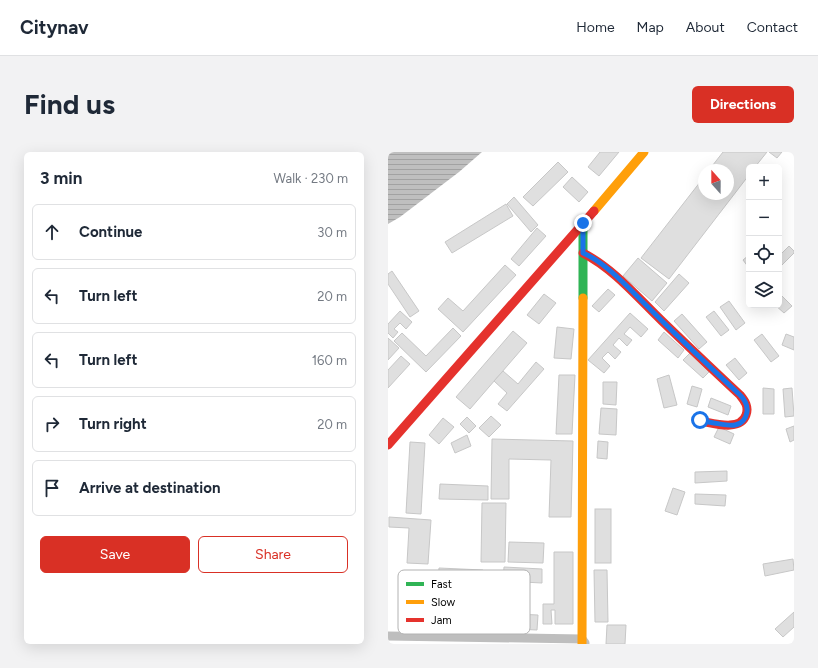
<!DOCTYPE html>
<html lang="en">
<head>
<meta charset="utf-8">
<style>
  :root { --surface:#fff; --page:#f2f2f3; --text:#1f2937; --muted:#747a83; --line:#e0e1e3; --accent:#d93025 }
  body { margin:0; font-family:Figtree,sans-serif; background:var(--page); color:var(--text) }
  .controls { position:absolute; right:12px; top:12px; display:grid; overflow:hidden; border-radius:6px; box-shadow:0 4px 16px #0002 }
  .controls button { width:36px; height:36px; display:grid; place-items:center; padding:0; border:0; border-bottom:1px solid var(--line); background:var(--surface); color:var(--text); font:20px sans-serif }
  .compass { position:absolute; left:310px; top:12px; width:36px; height:36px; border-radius:50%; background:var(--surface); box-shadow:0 4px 16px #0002; rotate:339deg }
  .stop { position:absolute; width:12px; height:12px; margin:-9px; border:3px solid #1a73e8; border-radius:50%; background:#fff }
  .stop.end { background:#1a73e8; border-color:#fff; box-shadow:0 1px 4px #0008 }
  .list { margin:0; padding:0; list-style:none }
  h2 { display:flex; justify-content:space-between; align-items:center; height:52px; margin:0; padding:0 16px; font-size:17px }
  h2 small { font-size:13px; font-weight:400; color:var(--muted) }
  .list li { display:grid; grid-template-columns:26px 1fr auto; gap:12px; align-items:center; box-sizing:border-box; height:56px; margin:0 8px 8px; padding:0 8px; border:1px solid var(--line); border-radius:6px }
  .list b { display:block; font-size:15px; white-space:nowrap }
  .list em { font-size:13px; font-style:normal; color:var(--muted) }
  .actions { display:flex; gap:8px; padding:12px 16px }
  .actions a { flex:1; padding:9px 0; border:1px solid var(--accent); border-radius:6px; text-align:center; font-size:14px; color:var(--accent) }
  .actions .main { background:var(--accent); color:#fff }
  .icon { flex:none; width:22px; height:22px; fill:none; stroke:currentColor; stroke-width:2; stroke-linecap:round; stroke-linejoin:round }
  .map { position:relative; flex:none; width:406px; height:492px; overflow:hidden; border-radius:6px }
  header { display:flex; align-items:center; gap:24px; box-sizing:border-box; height:56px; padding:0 20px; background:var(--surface); border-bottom:1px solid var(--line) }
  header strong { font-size:19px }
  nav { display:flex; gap:22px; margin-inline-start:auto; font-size:14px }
  .intro { display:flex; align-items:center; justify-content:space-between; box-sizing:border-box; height:96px; padding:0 24px }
  h1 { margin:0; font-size:28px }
  .button { padding:10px 18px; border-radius:6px; background:var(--accent); color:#fff; font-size:14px; font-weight:700 }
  main { display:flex; gap:24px; padding:0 24px }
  aside { flex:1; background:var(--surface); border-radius:6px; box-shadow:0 4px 16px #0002 }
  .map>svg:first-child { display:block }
  .water { fill:url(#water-rules) }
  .building { fill:#dfdfdf; stroke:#c7c7c7 }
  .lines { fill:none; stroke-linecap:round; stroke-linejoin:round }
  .street { stroke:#bebebe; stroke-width:9 }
  .fast { stroke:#30b455; stroke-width:9 }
  .slow { stroke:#ff9f0a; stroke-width:9 }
  .jam { stroke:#e5322d; stroke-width:9 }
  .route { stroke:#1a73e8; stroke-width:5 }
  .key { fill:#fff; stroke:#b2b2b2; stroke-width:1 }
  .key-label { font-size:11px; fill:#000 }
</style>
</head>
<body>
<header>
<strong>Citynav</strong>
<nav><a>Home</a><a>Map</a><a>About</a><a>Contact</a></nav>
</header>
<div class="intro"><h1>Find us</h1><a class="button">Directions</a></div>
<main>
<aside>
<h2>3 min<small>Walk · 230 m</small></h2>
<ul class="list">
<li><svg class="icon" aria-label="ahead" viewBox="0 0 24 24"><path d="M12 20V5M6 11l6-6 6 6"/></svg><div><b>Continue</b></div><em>30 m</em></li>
<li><svg class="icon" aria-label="left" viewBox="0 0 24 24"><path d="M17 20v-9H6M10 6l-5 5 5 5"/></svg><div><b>Turn left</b></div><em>20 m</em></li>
<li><svg class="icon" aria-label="left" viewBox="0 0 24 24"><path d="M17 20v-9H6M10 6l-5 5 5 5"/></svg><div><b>Turn left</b></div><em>160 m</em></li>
<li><svg class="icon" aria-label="right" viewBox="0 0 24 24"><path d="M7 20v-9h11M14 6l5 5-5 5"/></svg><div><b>Turn right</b></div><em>20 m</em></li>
<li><svg class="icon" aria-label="arrive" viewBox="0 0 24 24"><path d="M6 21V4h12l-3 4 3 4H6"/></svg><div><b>Arrive at destination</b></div></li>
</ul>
<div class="actions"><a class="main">Save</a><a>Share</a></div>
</aside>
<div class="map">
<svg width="406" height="492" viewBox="0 0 406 492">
  <defs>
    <pattern id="water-rules" width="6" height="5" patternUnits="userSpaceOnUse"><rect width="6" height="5" fill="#bfbfbf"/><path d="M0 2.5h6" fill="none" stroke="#a2a2a2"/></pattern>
  </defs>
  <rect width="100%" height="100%" fill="#fff"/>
  <path class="water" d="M0,0h94l-23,20 -59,45 -12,7z"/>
  <g class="building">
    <path d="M212,0h19l-20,24 -11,-9z"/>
    <path d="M335,0h44l-12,15h-6v8l-80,104 -28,-21 63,-81v17h24v-24h-19z"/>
    <path d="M381,0h13l-5,6z"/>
    <path d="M170,10l10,10 -35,34 -10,-9z"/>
    <path d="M184,25l16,15 -9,10 -16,-15z"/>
    <path d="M126,45l24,28 -7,7 -24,-28z"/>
    <path d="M118,52l7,12 -61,37 -7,-11z"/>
    <path d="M149,76l9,8 -27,30 -8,-7z"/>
    <path d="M401,94l5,5v2l-15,15v-12z"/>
    <path d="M361,103v13l-6,-8z"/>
    <path d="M250,106l29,25 -15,18 -29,-25z"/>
    <path d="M117,113l11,10 -53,57 -25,-23 10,-11 15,13z"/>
    <path d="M4,119l27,40 -9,6 -22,-33v-10z"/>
    <path d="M291,122l10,9 -25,28 -9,-9z"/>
    <path d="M220,137l7,6 -16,17 -7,-6z"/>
    <path d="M391,141l13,13 -8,7 -9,-8h4z"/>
    <path d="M156,142l12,9 -17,21 -12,-9z"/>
    <path d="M341,149l16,22 -9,7 -16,-23z"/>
    <path d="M12,159l12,11 -6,7 -6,-6 -6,6 4,3 -5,6 -5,-5v-9z"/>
    <path d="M326,159l15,19 -8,6 -15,-19z"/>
    <path d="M242,161l18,16 -7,8 -11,-10 -6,7 8,6 -5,6 -8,-8 -6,7 8,7 -6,7 -7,-7 -6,6 8,8 -6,7 -16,-13z"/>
    <path d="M294,162l25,28 -8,7 -25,-28z"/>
    <path d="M169,175l17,2 -3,30 -17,-1z"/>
    <path d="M65,176l8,8 -35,36 -32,-31 8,-8 24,23z"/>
    <path d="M125,179l14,12 -57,66 -14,-12z"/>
    <path d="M276,180l20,18 -6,8 -20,-18z"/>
    <path d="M374,182l17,22 -8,6 -17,-22z"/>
    <path d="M398,182l8,3v13l-12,-5z"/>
    <path d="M0,186l11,10 -11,12z"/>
    <path d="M302,201l19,19 -6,6 -20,-18z"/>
    <path d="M13,204l9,8 -22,24v-18z"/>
    <path d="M347,206l12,15 -8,7 -13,-15z"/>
    <path d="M148,210l8,7 -37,42 -9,-7 9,-11 -13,-12 9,-10 15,13z"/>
    <path d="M171,223h16l-3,59h-16z"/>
    <path d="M281,223l8,30 -13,3 -7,-29z"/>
    <path d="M215,230h14l-1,23 -13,-1z"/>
    <path d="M304,234l10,3 -5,18 -10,-3z"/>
    <path d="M375,236l11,1v25h-11z"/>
    <path d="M404,236l2,28 -9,1 -2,-28z"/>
    <path d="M323,246l20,8 -3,9 -20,-8z"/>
    <path d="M213,256l16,1 -1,26 -17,-1z"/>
    <path d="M103,264l10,9 -12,12 -10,-9z"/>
    <path d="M79,265l9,9 -7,7 -9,-9z"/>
    <path d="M55,266l11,9 -15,17 -10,-9z"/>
    <path d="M406,274v14l-4,2 -4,-13z"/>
    <path d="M331,275l15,7 -4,10 -16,-7z"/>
    <path d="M79,283l4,11 -16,7 -4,-10z"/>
    <path d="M104,287l81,2 -2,76h-22l2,-57 -42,-1v40h-18z"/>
    <path d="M210,289l10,1 -1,17 -10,-1z"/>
    <path d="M22,290l15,1 -4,71 -15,-1z"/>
    <path d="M339,319v10l-32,2v-11z"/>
    <path d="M52,332l48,2v14l-49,-1z"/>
    <path d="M285,336l12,4 -8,23 -12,-4z"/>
    <path d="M307,342l31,1 -1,11 -30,-2z"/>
    <path d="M94,351h24l-1,59h-24z"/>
    <rect x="207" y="357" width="16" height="54"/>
    <path d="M1,365l42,3 -3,44 -21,-1 2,-35 -20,-1z"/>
    <path d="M121,390l35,1 -1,20 -35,-1z"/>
    <path d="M166,400h19v72h-18v-14h-4l1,14h-9v-20h11z"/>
    <path d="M405,407l1,11 -29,6 -2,-12z"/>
    <path d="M116,415l38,2v14l-39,-2z"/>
    <path d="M51,416l44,2 -1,16 -44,-2z"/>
    <path d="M206,418h13l1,52h-13z"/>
    <path d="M406,460v15l-11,10 -8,-8z"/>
    <path d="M107,461l43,2 -1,15 -43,-2z"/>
    <path d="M219,473h19l-1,19h-19z"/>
  </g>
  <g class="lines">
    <path class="street" d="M0,484l194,3 3,4"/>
    <path class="fast" d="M195,146v-75"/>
    <g class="slow">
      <path d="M206,59l50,-59"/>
      <path d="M194,492l1,-346"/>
    </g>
    <g class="jam">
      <path d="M195,101c31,16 54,44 79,68 26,25 52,50 78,74 5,6 9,12 6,20 -6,17 -33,8 -46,6"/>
      <path d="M0,293l206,-234"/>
    </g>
  </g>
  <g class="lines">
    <path class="route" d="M195,71v30c24,10 49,39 68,57 29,29 59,57 89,85 5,5 8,10 7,17 -1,6 -5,12 -12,13 -6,1 -28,-3 -35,-5"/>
  </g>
  <rect x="10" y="418" width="132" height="64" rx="6" class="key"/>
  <rect x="18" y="430" width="18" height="4" fill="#30b455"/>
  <rect x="18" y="448" width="18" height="4" fill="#ff9f0a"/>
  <rect x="18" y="466" width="18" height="4" fill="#e5322d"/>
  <g class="key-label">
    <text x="43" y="436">Fast</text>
    <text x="43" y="454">Slow</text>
    <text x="43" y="472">Jam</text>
  </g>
</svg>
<div class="controls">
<button>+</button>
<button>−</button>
<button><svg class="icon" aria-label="locate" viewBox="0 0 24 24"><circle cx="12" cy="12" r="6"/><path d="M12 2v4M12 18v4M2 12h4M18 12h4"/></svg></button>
<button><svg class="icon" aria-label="layers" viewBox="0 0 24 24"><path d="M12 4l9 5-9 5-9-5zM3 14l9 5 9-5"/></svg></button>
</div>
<svg class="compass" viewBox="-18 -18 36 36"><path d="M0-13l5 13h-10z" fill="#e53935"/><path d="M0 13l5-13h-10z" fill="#747a83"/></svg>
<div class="stop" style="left:312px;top:268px"></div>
<div class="stop end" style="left:195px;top:71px"></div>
</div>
</main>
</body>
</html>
